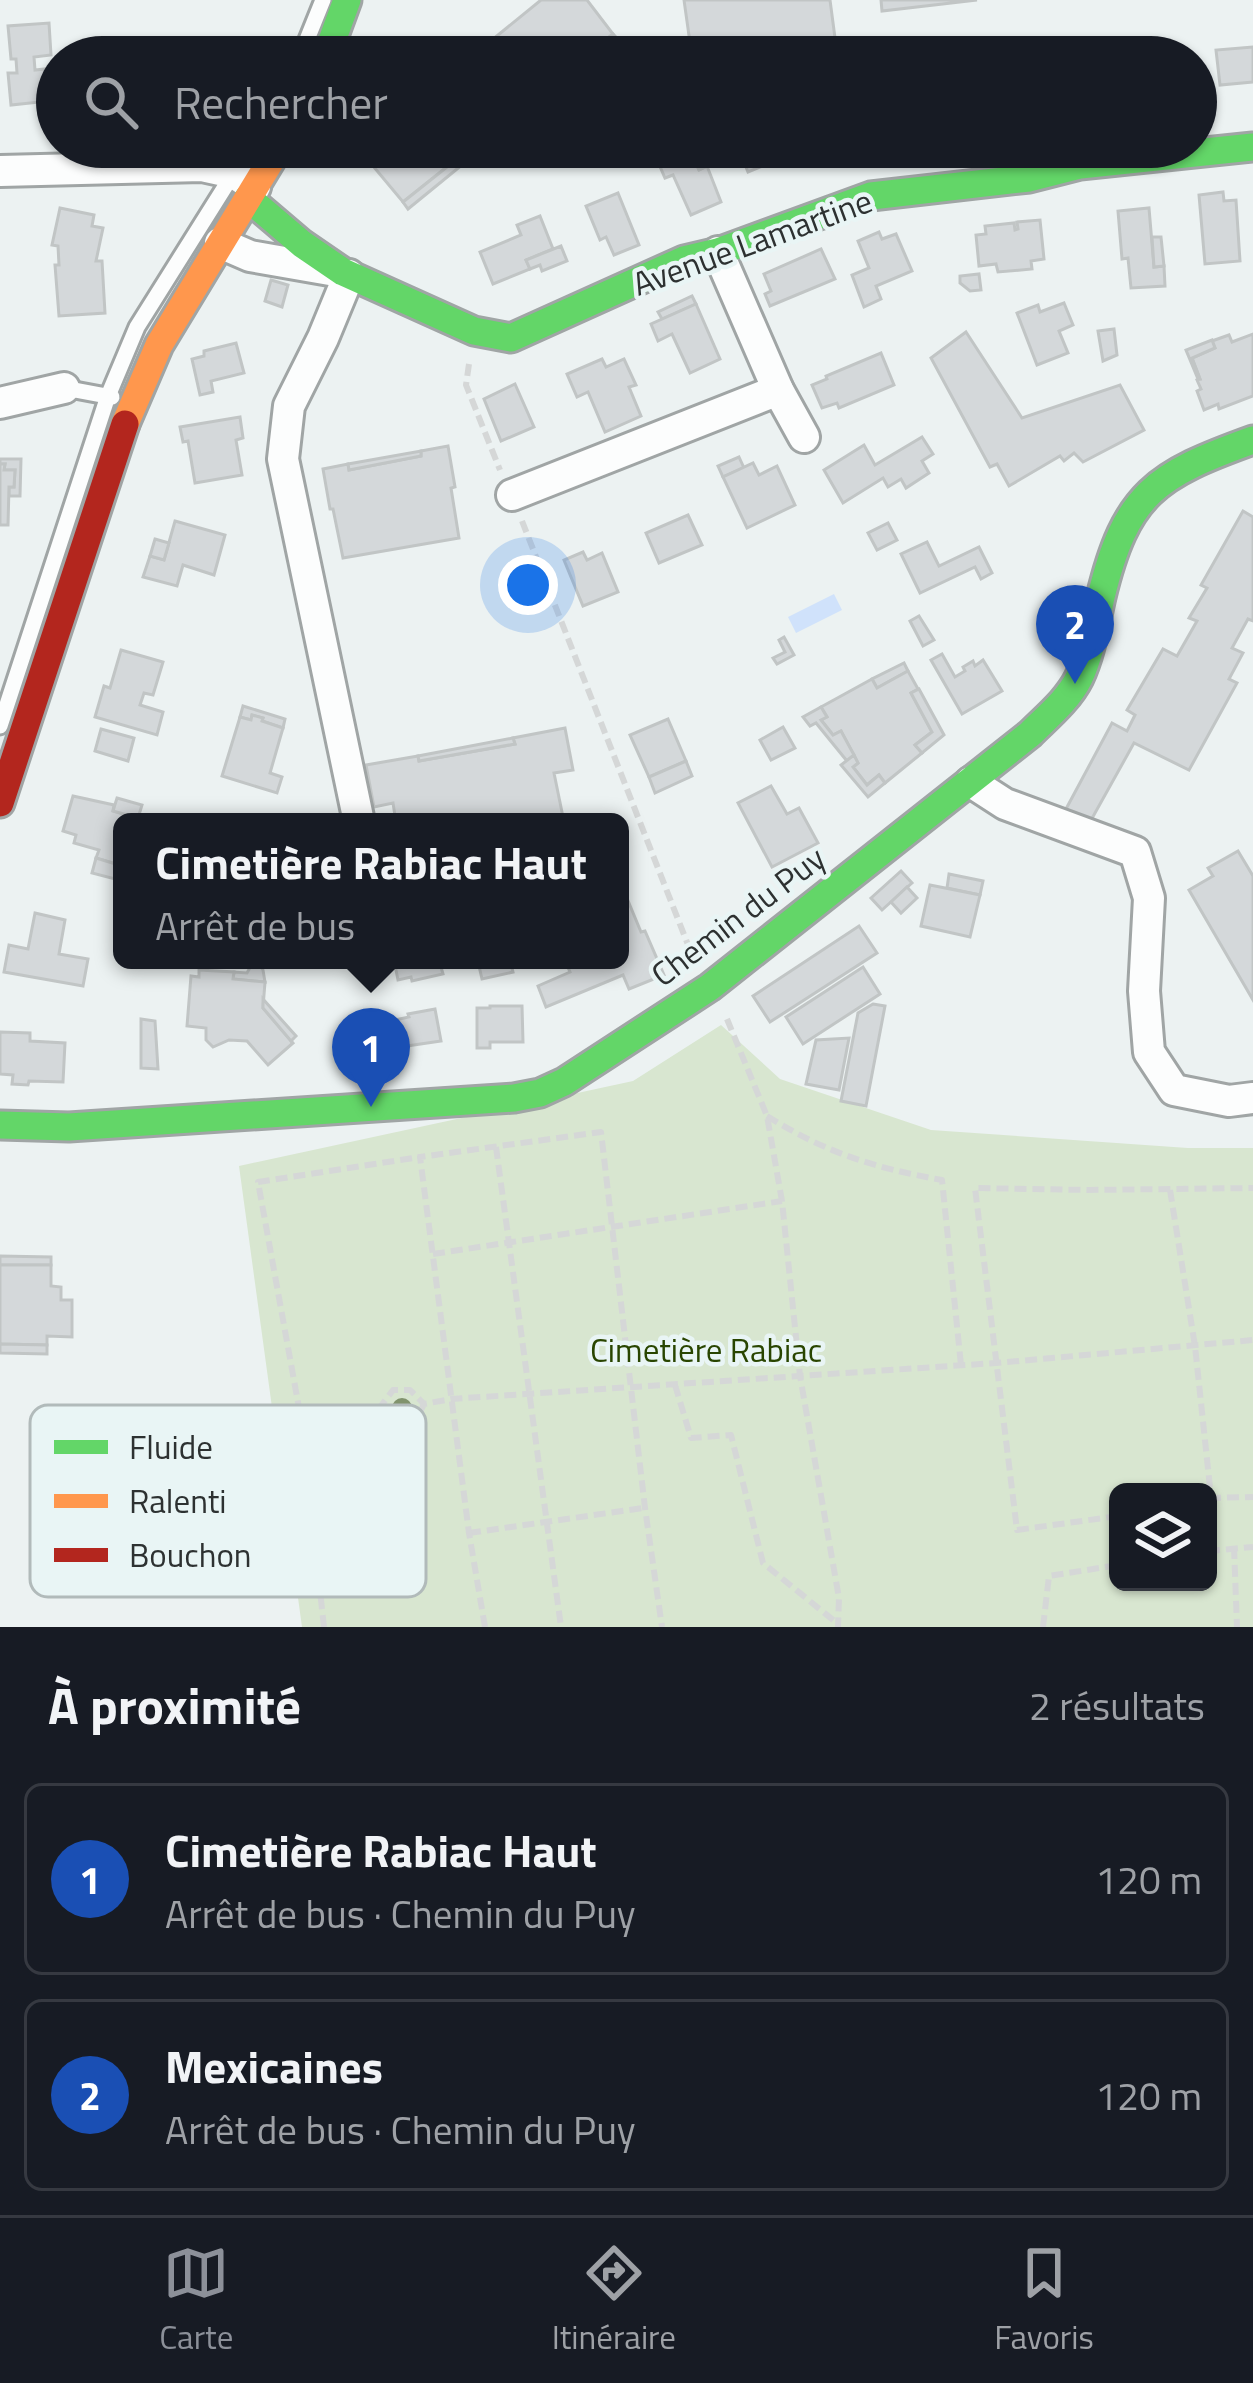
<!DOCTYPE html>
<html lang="fr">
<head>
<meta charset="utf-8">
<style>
  :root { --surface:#171b24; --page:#20242c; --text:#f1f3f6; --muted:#9ea1a6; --line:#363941; --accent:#8c9099 }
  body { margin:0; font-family:"Titillium Web",sans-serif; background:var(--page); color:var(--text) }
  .controls { position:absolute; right:36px; bottom:36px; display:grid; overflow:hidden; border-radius:18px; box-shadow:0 3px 9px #0004 }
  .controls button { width:108px; height:108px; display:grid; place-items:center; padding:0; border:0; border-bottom:3px solid var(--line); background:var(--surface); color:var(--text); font:60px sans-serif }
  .you { position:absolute; left:528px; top:585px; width:42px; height:42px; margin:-30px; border:9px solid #fff; border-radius:50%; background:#1a73e8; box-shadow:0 0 0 18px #1a73e833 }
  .badge { display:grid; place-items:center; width:78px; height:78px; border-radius:50%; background:var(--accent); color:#fff; font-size:39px; font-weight:700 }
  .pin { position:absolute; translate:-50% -99px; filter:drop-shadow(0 3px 6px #0008) }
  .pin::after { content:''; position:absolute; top:63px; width:42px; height:36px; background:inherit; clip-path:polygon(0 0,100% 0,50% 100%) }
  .popup { position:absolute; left:113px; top:813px; width:516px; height:156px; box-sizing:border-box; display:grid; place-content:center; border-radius:18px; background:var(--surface); filter:drop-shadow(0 3px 9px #0005); font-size:39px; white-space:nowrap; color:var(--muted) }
  .popup b { font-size:45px; color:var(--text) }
  .popup::after { content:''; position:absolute; left:50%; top:100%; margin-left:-24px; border:24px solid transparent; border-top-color:var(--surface) }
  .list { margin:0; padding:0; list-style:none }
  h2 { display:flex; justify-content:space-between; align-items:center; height:156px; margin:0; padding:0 48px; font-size:51px }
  h2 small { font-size:39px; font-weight:400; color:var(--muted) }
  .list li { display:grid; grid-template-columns:78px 1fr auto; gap:36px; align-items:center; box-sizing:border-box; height:192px; margin:0 24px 24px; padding:0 24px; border:3px solid var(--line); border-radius:18px }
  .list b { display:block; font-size:45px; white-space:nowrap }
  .list p { margin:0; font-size:39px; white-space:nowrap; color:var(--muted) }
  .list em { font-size:39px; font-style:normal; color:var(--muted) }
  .icon { flex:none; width:66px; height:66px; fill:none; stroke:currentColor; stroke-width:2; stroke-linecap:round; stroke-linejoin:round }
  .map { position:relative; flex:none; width:1253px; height:1627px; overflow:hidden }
  .search { position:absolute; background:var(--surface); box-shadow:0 3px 9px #0004; left:36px; right:36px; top:36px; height:132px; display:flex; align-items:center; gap:30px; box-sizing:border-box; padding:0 42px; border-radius:66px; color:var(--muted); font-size:45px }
  .sheet { height:588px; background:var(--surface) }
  nav { display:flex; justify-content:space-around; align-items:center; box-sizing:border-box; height:168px; border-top:3px solid var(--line); background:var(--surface); font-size:33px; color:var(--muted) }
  nav a { display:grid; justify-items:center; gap:6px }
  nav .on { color:var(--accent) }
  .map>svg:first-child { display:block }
  .green { fill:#d8e6d0; fill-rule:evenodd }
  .water { fill:#d0e2fb }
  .building { fill:#d4d8da; stroke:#c1c5c5; stroke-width:3 }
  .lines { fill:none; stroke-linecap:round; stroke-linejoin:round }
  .lane-casing { stroke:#a0a5a5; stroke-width:21 }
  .street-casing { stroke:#a0a5a5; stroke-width:36 }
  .fast-casing { stroke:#a0a5a5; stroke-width:33 }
  .slow-casing { stroke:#a0a5a5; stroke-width:33 }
  .jam-casing { stroke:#a0a5a5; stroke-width:33 }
  .path { stroke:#d5d7d7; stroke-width:6; stroke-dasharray:12 6; stroke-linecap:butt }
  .lane { stroke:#fcfdfd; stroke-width:15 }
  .street { stroke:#fcfdfd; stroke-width:30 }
  .fast { stroke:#63d668; stroke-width:27 }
  .slow { stroke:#ff974d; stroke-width:27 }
  .jam { stroke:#b3261e; stroke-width:27 }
  .tree { fill:#81936d }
  .labels { text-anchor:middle; stroke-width:9; stroke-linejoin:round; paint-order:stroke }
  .street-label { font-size:33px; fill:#2d3131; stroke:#e9f5f5 }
  .park-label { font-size:33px; fill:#294500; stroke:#e9f5f5 }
  .key { fill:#e9f5f5; stroke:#b1baba; stroke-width:3 }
  .key-label { font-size:33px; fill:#2d3131 }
</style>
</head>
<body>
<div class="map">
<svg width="1253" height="1627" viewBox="0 0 1253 1627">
  <rect width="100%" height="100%" fill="#ecf2f2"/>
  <path class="green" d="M721,1025l59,54 151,51 257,18h65v479h-951l-63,-461 394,-85zM1118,1492h90v90h-90z"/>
  <path class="water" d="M834,594l8,16 -46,23 -8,-16z"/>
  <g class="building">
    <path d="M541,0h46l26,34 -29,23h-113z"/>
    <path d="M684,0h146l7,53 -30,4h-115z"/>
    <path d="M881,0h96l-95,11z"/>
    <path d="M49,23l2,32 -17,2 1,13 10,-1 2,19 -8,1 1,13 -29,3 -3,-32h9l-1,-14h-5l-3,-33z"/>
    <path d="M613,34l5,5 -23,18h-11z"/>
    <path d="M1253,47v35l-33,3 -4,-35z"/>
    <path d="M360,147h112l-69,55 -45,-54z"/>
    <path d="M472,147h12l-76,62 -5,-7z"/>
    <path d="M676,147h13l10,23 8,-4 14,36 -30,13 -18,-40 -8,3 -10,-23z"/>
    <path d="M689,147h14l7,18 -11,5z"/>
    <path d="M738,147h53l3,6 -46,19z"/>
    <path d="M1223,192l1,9 12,-1 4,61 -35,3 -6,-69z"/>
    <path d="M618,193l21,52 -25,10 -8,-18 -6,3 -14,-34z"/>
    <path d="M60,208l34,7 -2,11 11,2 -7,33h6l3,52 -46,3 -4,-51h4l-1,-19 -6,-1z"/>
    <path d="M1149,208l5,59 10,-1 1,20 -34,2 -3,-30 -6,1 -4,-48z"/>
    <path d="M540,216l13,33 -27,11 4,9 -37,15 -13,-32 41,-17 -4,-10z"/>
    <path d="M1040,220l4,39 -13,2 1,8 -34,3 -2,-8 -17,2 -3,-31 10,-1 -1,-8 29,-3 1,7 3,-1 -1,-7z"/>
    <path d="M879,232l3,7 14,-5 16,37 -36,15 5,13 -17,8 -12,-32 17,-7 -11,-27z"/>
    <path d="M1152,237h9l3,29 -10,1z"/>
    <path d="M561,246l6,15 -25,10 -2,-6 -10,4 -4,-9z"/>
    <path d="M821,249l14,30 -65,27 -5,-12 6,-3 -7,-17z"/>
    <path d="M979,274l2,16 -11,1 -10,-8v-7z"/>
    <path d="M271,280l17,5 -6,22 -17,-6z"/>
    <path d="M692,296l4,8 -34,15 -4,-7z"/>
    <path d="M1064,303l9,22 -14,6 9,22 -31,12 -20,-52 21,-8 2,7z"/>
    <path d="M696,304l24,55 -30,14 -18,-39 -14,7 -7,-17z"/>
    <path d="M1114,329l3,26 -14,6 -5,-30z"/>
    <path d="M966,332l56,86 98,-33 24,45 -61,32 -9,-9 -10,8 -4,-5 -51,30 -12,-22 -7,3 -59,-109z"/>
    <path d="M1253,334v62l-34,13 -1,-5 -14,6 -7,-19 4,-2 -4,-9 3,-1 -8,-21 23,-10 -3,-7 17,-6 3,7z"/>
    <path d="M1212,340l3,8 -23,10 8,21h-2l-12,-29z"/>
    <path d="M236,343l8,30 -33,8 2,11 -13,3 -8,-36 12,-3v-5z"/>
    <path d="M881,353l13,32 -55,23 -2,-5 -15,5 -10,-23 15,-6 -1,-3z"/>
    <path d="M602,359l4,8 18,-8 12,26 -7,2 12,29 -36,16 -17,-40 -11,5 -10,-23z"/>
    <path d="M515,384l19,43 -33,14 -17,-42z"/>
    <path d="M240,417l3,21 -7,2 6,35 -47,8 -7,-42 -5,1 -3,-15z"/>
    <path d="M922,437l11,17 -11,7 7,12 -23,15 -5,-9 -13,8 -5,-9 -40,25 -19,-33 40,-25 11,20z"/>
    <path d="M448,446l7,41 -4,1 8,50 -116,20 -10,-49h-3l-7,-40 25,-5 1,6 72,-14v-5z"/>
    <path d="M421,451v5l-72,14 -1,-6z"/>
    <path d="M739,457l5,11 -21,9 -5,-11z"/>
    <path d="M0,459h21l-1,37h-11v-9h5l1,-17h-11l1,-6h-5z"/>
    <path d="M753,463l6,12 18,-9 18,39 -48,23 -24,-51z"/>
    <path d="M0,464h5l-1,6h11l-1,17h-5l-1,38h-8z"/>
    <path d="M1243,511l10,6v104l-5,-2 -16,29 11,5 -14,26 8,4 -48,87 -55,-27 -44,79 -24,-13 46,-86 15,8 8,-16 -8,-5 36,-61 14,7 20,-35 -8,-3 18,-30 -6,-3z"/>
    <path d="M688,515l14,30 -43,18 -13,-30z"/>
    <path d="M175,521l50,14 -11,40 -31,-10 -6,21 -34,-9 7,-21 14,4z"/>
    <path d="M888,523l9,17 -20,10 -9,-17z"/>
    <path d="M155,539l14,4 -5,17 -14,-4z"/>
    <path d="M927,542l12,24 40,-19 13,26 -11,6 -6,-12 -55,26 -19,-39z"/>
    <path d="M583,552l4,8 15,-7 16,39 -35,14 -19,-46z"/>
    <path d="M919,616l15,24 -11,6 -13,-25z"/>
    <path d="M784,637l10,18 -17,9 -4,-6 12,-6 -6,-12z"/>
    <path d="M121,650l42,12 -10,33 -9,-2 -4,12 23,7 -6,23 -62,-18 9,-31 6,2z"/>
    <path d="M942,654l13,23 10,-6 -2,-4 10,-6 2,5 8,-6 19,31 -40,23 -31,-54z"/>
    <path d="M904,663l4,8 -31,17 -5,-9z"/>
    <path d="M908,671l10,18 -7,4 21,39 -17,13 7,8 -37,30 -6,-8 -12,10 -14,-18 5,-4 -17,-32 -8,4 -12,-15 6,-3 -6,-10 51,-28 5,9z"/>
    <path d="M919,689l25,46 -22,18 -7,-8 17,-13 -21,-39z"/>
    <path d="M243,706l42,13 -2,9 -21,-7 1,-3 -11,-3 -1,5 -11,-3z"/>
    <path d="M821,707l6,10 -6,3 12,15 8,-4 13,24 -7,6 -31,-38 -6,3 -7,-9z"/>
    <path d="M252,715l11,3 -1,3 21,7 -13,45 12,4 -5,16 -55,-17 18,-59 11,3z"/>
    <path d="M668,719l18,42 -37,16 -19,-42z"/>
    <path d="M783,727l12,21 -24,12 -11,-20z"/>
    <path d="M565,728l8,42 -19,3 10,49h-168l-3,-19 -19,4 -8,-42 52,-9 1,5 96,-17 -2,-6z"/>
    <path d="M101,729l33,9 -6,23 -33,-10z"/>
    <path d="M513,738l2,6 -96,17 -1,-5z"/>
    <path d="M854,755l4,8 -5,4 14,18 12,-10 6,8 -17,14 -27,-32z"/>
    <path d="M686,761l6,15 -37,17 -6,-16z"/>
    <path d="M771,786l16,28 12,-6 19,35 -46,24 -34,-64z"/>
    <path d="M73,796l41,9 -1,6 20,6 -1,5h-10v33l-3,10 -23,-7 3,-8 -25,-7 2,-8 -13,-4z"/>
    <path d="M117,798l25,7 -4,13 -25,-7z"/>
    <path d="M1238,851l15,25v124l-64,-110 24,-14 -5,-8z"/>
    <path d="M96,858l23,7 -4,14 -23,-6z"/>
    <path d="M901,871l11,12 -30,27 -11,-12z"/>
    <path d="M949,874l34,7 -3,14 -33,-7z"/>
    <path d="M930,885l50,10 -10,42 -49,-11z"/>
    <path d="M907,887l10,11 -16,15 -10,-11z"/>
    <path d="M624,891l17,41 4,-1 19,44 -35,14 -6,-14 -77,32 -8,-21 32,-14 -4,-9 5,-3h49v-68z"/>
    <path d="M35,913l30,7 -6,34 29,5 -5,27 -79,-14 5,-27 19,4z"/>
    <path d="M859,926l18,27 -107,69 -17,-26z"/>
    <path d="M394,960h45l4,14 -31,7 -1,-4 -13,3z"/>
    <path d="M472,960h38l3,12 -31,7 -3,-13 -5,1z"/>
    <path d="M252,964h7l4,6 2,12 -32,-3 1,-7 13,1z"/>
    <path d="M863,967l17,27 -77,50 -17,-27z"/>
    <path d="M199,970l35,2 -1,7 32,3 -2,26 30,35 -25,22 -21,-24 -18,-1 -16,7 -7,-7v-12l-19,-2 4,-50 8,1z"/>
    <path d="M263,999l33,37 -5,5 -28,-33z"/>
    <path d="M873,1004l12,2 -19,100 -25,-5 17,-88z"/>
    <path d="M490,1006h32l1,36h-33v6h-13v-40h13z"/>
    <path d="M435,1009l6,32 -41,6 -5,-27 14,-3 -1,-3z"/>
    <path d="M141,1019l14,2 3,48 -17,-1z"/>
    <path d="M0,1032l30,1v8l35,2 -2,39 -34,-1 -1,4 -16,-1 1,-9 -13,-1z"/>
    <path d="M849,1038l-10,52 -33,-6 10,-44z"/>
    <path d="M0,1256l51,1v8h-51z"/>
    <path d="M0,1265h51v21l10,1v13h11v37l-25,-1v9l-47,-1z"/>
    <path d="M0,1344l47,1v9l-47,-1z"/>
  </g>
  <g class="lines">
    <g class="lane-casing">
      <g id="lane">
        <path d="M300,57l23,-57"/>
        <path d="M64,388l48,9"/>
        <path d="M0,726l108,-330 29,-69 113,-180"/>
      </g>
    </g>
    <g class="street-casing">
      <g id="street">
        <path d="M0,171l202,-5 32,7 21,14"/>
        <path d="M220,243l30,13 80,14"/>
        <path d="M718,252l60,138 26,47"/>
        <path d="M349,275l-26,63 -34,68 -6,53 76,363"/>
        <path d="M0,403l64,-15"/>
        <path d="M512,495l266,-105"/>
        <path d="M971,782l34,22 130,48 14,46 -5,93 5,61 25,38 55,11 24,-3"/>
      </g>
    </g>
    <g class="fast-casing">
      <g id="fast">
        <path d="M326,57l21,-57"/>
        <path d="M248,198l54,46 41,28 131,59 37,7 173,-78 34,-8 153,-56 158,-18 51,-13 173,-18"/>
        <path d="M0,1125l69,2 445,-29 26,-5 24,-11 146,-95 320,-253c17,-17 38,-34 49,-56 12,-25 16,-55 22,-81 25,-104 55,-122 152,-157"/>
      </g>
    </g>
    <g class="slow-casing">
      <path id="slow" d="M125,424l34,-79 120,-198"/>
    </g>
    <g class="jam-casing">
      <path id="jam" d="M0,803l125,-379"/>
    </g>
    <g class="path">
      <path d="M469,364l-3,21 34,85"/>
      <path d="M522,521l170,434"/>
      <path d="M727,1019l40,97 15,85 18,175 39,222 -1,29"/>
      <path d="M767,1116c59,37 108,52 175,64l19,185"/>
      <path d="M496,1147l65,480"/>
      <path d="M1170,1190l25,156 16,151"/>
      <path d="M433,1254l349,-53"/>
      <path d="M675,1385l16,53 40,-3 32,128 75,61"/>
      <path d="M378,1410l15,-20h17l14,14"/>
      <path d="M301,1419l77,-9 21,11 18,-3 7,-14 27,-5 545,-36 257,-23"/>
      <path d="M1209,1498l44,-1"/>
      <path d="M1118,1516l-101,14 -42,-342 113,2 165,-2"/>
      <path d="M469,1533l174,-25"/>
      <path d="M1234,1547l3,80"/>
      <path d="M1208,1551l45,-4"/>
      <path d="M324,1627l-23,-208 -43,-237 162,-25"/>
      <path d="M485,1627l-16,-94 -49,-376 181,-25 44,376 17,119"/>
      <path d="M1043,1627l6,-51 69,-11"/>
    </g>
    <use href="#lane" class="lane"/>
    <use href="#street" class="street"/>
    <use href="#fast" class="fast"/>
    <use href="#slow" class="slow"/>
    <use href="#jam" class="jam"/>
  </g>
  <circle class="tree" cx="402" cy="1408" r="10"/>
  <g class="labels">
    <g class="street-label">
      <text transform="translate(752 242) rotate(-20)" y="12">Avenue Lamartine</text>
      <text transform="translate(738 916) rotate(-37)" y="12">Chemin du Puy</text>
    </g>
    <g class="park-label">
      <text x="706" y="1362">Cimetière Rabiac</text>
    </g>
  </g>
  <rect x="30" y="1405" width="396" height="192" rx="18" class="key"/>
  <rect x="54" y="1440" width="54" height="14" fill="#63d668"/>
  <rect x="54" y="1494" width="54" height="14" fill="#ff974d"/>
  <rect x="54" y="1548" width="54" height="14" fill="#b3261e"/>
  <g class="key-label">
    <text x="129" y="1459">Fluide</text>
    <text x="129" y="1513">Ralenti</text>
    <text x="129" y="1567">Bouchon</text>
  </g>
</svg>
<div class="controls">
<button><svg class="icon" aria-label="layers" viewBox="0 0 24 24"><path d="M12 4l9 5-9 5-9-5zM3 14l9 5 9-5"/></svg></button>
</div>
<div class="you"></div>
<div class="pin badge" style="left:371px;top:1107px;background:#1a4fb4">1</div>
<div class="popup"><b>Cimetière Rabiac Haut</b>Arrêt de bus</div>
<div class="pin badge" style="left:1075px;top:684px;background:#1a4fb4">2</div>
<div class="search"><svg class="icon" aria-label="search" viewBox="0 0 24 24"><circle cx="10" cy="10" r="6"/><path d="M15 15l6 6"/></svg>Rechercher</div>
</div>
<section class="sheet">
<h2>À proximité<small>2 résultats</small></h2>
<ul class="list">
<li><span class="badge" style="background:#1a4fb4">1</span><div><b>Cimetière Rabiac Haut</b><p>Arrêt de bus · Chemin du Puy</p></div><em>120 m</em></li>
<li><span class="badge" style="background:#1a4fb4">2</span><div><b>Mexicaines</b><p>Arrêt de bus · Chemin du Puy</p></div><em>120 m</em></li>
</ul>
</section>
<nav>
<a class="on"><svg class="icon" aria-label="map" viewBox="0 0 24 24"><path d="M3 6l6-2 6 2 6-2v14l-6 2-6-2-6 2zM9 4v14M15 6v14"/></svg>Carte</a>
<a><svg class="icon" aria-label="directions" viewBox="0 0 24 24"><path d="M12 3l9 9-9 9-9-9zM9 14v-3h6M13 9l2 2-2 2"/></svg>Itinéraire</a>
<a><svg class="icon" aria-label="saved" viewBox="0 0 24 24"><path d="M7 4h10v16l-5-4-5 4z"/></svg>Favoris</a>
</nav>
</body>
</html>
